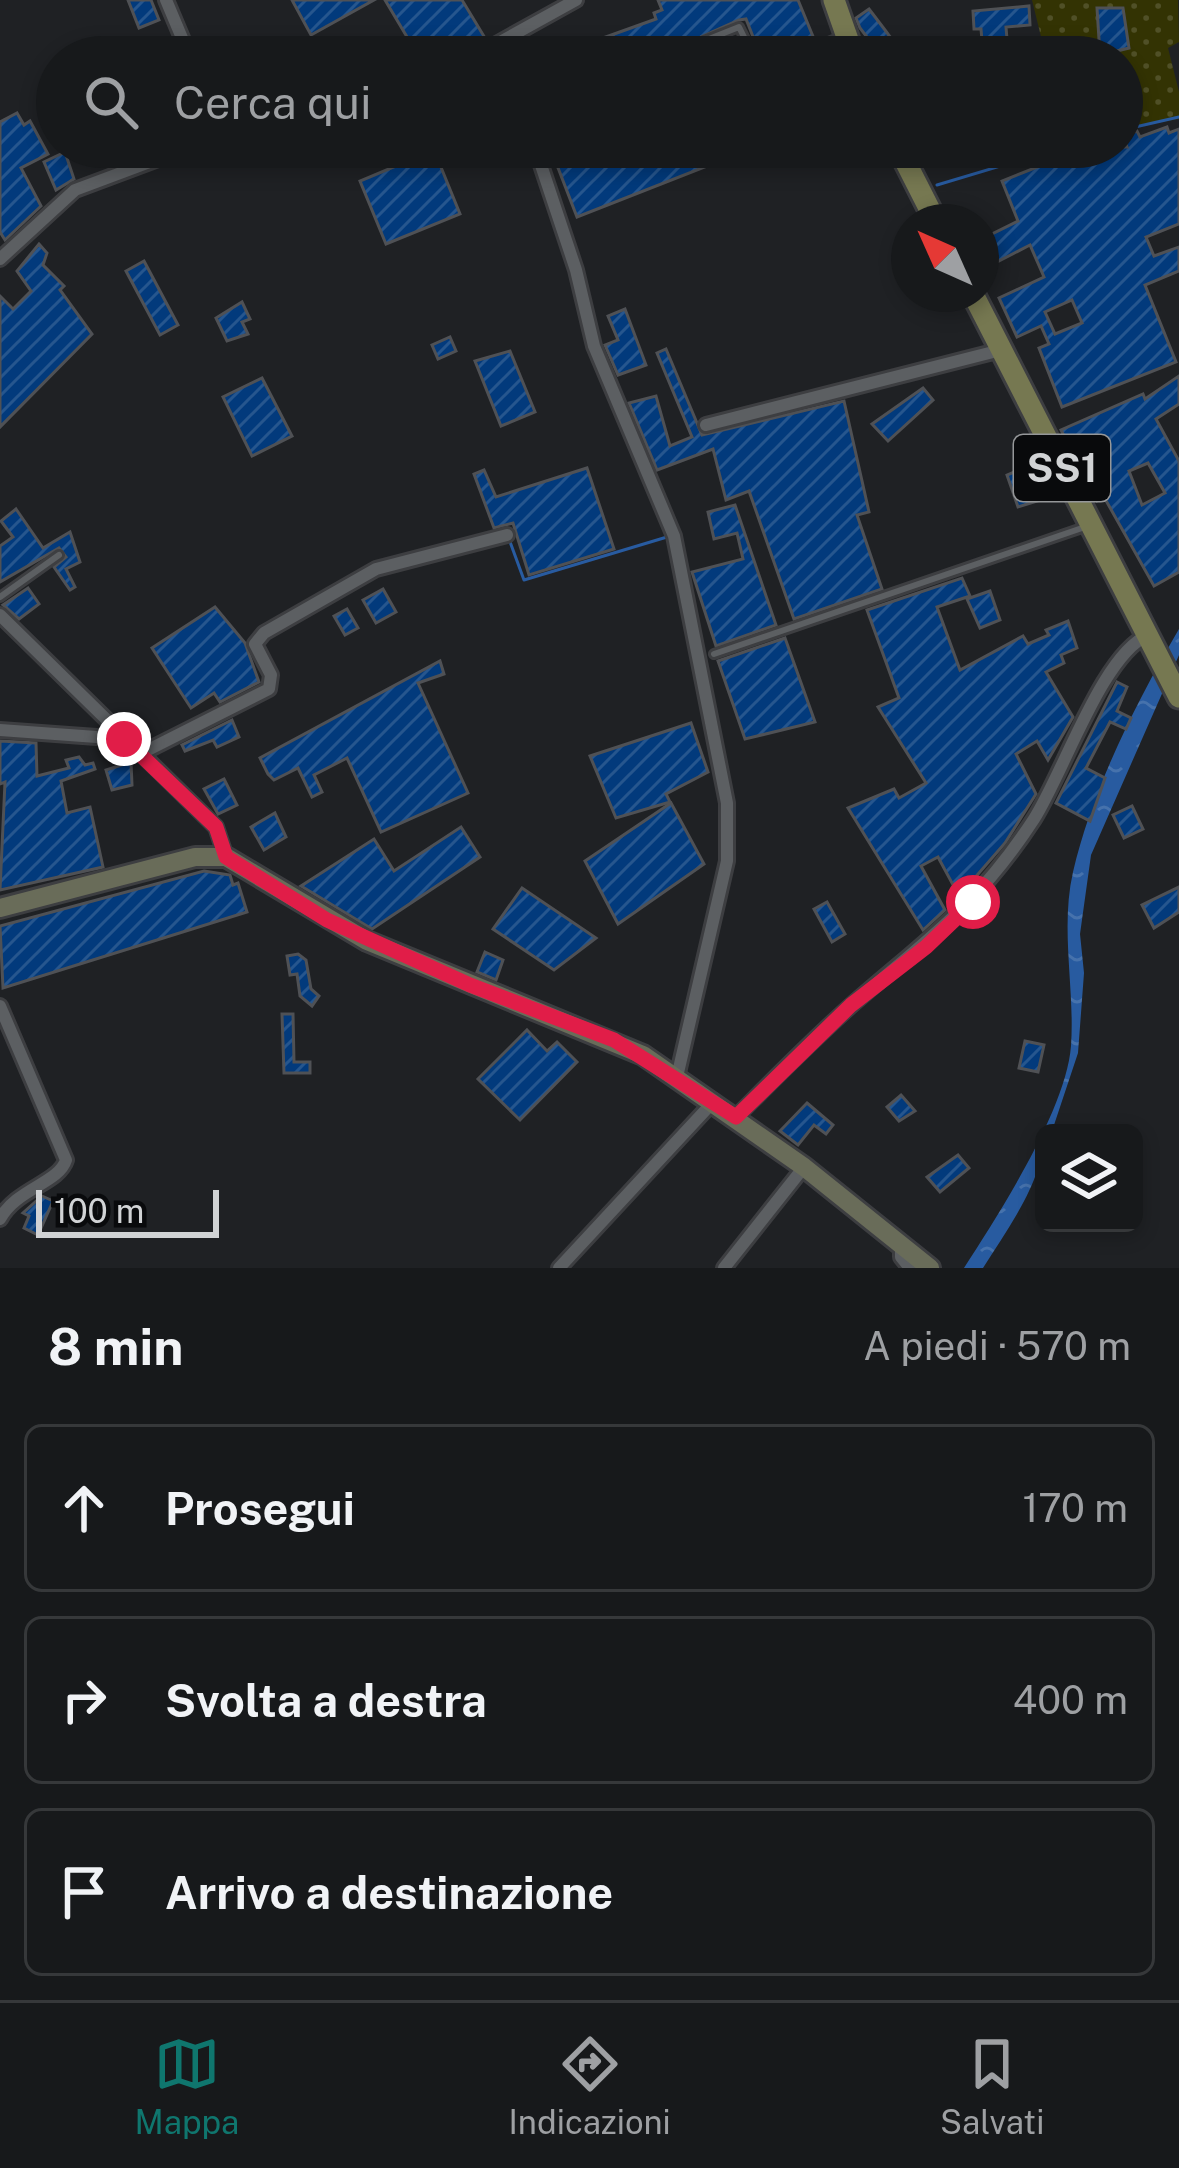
<!DOCTYPE html>
<html lang="it">
<head>
<meta charset="utf-8">
<style>
  :root { --surface:#17191b; --page:#242628; --text:#f1f3f6; --muted:#9ea0a3; --line:#36383a; --accent:#0f766e }
  body { margin:0; font-family:"Public Sans",sans-serif; background:var(--page); color:var(--text) }
  .controls { position:absolute; right:36px; bottom:36px; display:grid; overflow:hidden; border-radius:18px; box-shadow:0 6px 18px #0003 }
  .controls button { width:108px; height:108px; display:grid; place-items:center; padding:0; border:0; border-bottom:3px solid var(--line); background:var(--surface); color:var(--text); font:60px sans-serif }
  .compass { position:absolute; left:891px; top:204px; width:108px; height:108px; border-radius:50%; background:var(--surface); box-shadow:0 6px 18px #0003; rotate:315deg }
  .scale { position:absolute; left:36px; bottom:30px; width:183px; box-sizing:border-box; padding-left:12px; border:6px solid #d1d3d5; border-top:0; font-size:33px; line-height:42px; white-space:nowrap; color:#d1d3d5; -webkit-text-stroke:9px #090a0c; paint-order:stroke }
  .stop { position:absolute; width:36px; height:36px; margin:-27px; border:9px solid #e11d48; border-radius:50%; background:#fff }
  .stop.end { background:#e11d48; border-color:#fff; box-shadow:0 3px 12px #0008 }
  .list { margin:0; padding:0; list-style:none }
  h2 { display:flex; justify-content:space-between; align-items:center; height:156px; margin:0; padding:0 48px; font-size:51px }
  h2 small { font-size:39px; font-weight:400; color:var(--muted) }
  .list li { display:grid; grid-template-columns:78px 1fr auto; gap:36px; align-items:center; box-sizing:border-box; height:168px; margin:0 24px 24px; padding:0 24px; border:3px solid var(--line); border-radius:18px }
  .list b { display:block; font-size:45px; white-space:nowrap }
  .list em { font-size:39px; font-style:normal; color:var(--muted) }
  .icon { flex:none; width:66px; height:66px; fill:none; stroke:currentColor; stroke-width:2; stroke-linecap:round; stroke-linejoin:round }
  .map { position:relative; flex:none; width:1179px; height:1268px; overflow:hidden }
  .search { position:absolute; background:var(--surface); box-shadow:0 6px 18px #0003; left:36px; right:36px; top:36px; height:132px; display:flex; align-items:center; gap:30px; box-sizing:border-box; padding:0 42px; border-radius:66px; color:var(--muted); font-size:45px }
  .sheet { height:732px; background:var(--surface) }
  nav { display:flex; justify-content:space-around; align-items:center; box-sizing:border-box; height:168px; border-top:3px solid var(--line); background:var(--surface); font-size:33px; color:var(--muted) }
  nav a { display:grid; justify-items:center; gap:6px }
  nav .on { color:var(--accent) }
  .map>svg:first-child { display:block }
  .park { fill:url(#park-dots) }
  .water { fill:url(#water-ripples) }
  .lines { fill:none; stroke-linecap:round; stroke-linejoin:round }
  .stream { stroke:#285ba0; stroke-width:3 }
  .building { fill:url(#building-hatch); stroke:#4f5155; stroke-width:3; fill-rule:evenodd }
  .lane-casing { stroke:#3d3e41; stroke-width:12 }
  .street-casing { stroke:#3d3e41; stroke-width:18 }
  .secondary-casing { stroke:#3d3e41; stroke-width:24 }
  .primary-casing { stroke:#3d3e41; stroke-width:27 }
  .lane { stroke:#5c5f62; stroke-width:6 }
  .street { stroke:#5c5f62; stroke-width:12 }
  .secondary { stroke:#696c59; stroke-width:18 }
  .primary { stroke:#767851; stroke-width:21 }
  .route { stroke:#e11d48; stroke-width:15 }
  .labels { text-anchor:middle; stroke-width:9; stroke-linejoin:round; paint-order:stroke }
  .shield { fill:#090a0c; stroke:#959799; stroke-width:3 }
  .shield-label { font-size:39px; font-weight:bold; fill:#d1d3d5 }
</style>
</head>
<body>
<div class="map">
<svg width="1179" height="1268" viewBox="0 0 1179 1268">
  <defs>
    <pattern id="park-dots" width="8" height="8" patternUnits="userSpaceOnUse" patternTransform="scale(3)"><rect width="8" height="8" fill="#333303"/><path d="M2 2h.1M6 6h.1" fill="none" stroke="#505027" stroke-width="1.8" stroke-linecap="round"/></pattern>
    <pattern id="water-ripples" width="26" height="14" patternUnits="userSpaceOnUse" patternTransform="scale(3)"><rect width="26" height="14" fill="#285ba0"/><path d="M2 4q2-2 4 0t4 0M15 11q2-2 4 0t4 0" fill="none" stroke="#4672ac"/></pattern>
    <pattern id="building-hatch" width="6" height="6" patternUnits="userSpaceOnUse" patternTransform="scale(3)"><rect width="6" height="6" fill="#023a7c"/><path d="M-1 1l2-2M0 6l6-6M5 7l2-2" fill="none" stroke="#26568e"/></pattern>
  </defs>
  <rect width="100%" height="100%" fill="#1f2124"/>
  <path class="park" d="M1032,0h146l1,42 -11,6 11,44v27l-57,10v-72h-76z"/>
  <path class="water" d="M1179,629v26l-88,200 -11,79 4,39 -6,80 -26,78 -8,2c0,48 -36,95 -61,135h-19c35,-54 102,-158 107,-222 4,-57 -11,-117 2,-174 20,-85 63,-169 106,-243z"/>
  <g class="lines">
    <g class="stream">
      <path d="M1122,130l57,-13"/>
      <path d="M937,185l127,-38"/>
      <path d="M576,297l6,28"/>
      <path d="M612,406l26,60"/>
      <path d="M509,539l15,41 143,-43"/>
    </g>
  </g>
  <g class="building">
    <path d="M128,0h23l8,20 -20,8z"/>
    <path d="M292,0h82l-63,35z"/>
    <path d="M385,0h77l23,38 -44,19h-22z"/>
    <path d="M658,0h140l16,39 -30,18h-23l-15,-38 -7,1 -45,20 7,17h-151l106,-38 -2,-6 8,-3z"/>
    <path d="M1029,6l1,19 -24,2 1,12 -25,2 -1,-12h-7l-1,-18z"/>
    <path d="M1097,8h26l6,40 -29,7z"/>
    <path d="M869,9l16,21 11,15 -17,8 -19,-25 -4,-10z"/>
    <path d="M730,46h10l6,11h-42z"/>
    <path d="M17,113l7,12 6,-4 18,33 -27,14 20,38 -36,34 -5,-8v-110z"/>
    <path d="M1167,127l2,6 10,-4v95l-33,13 8,19 25,-9v24l-34,14 31,77 -114,45 -23,-59 10,-4 -8,-18 -24,11 -18,-39 45,-21 -14,-32 -35,18 -13,-24 36,-18 -16,-40 86,-34h39l-4,-11 14,-5 3,6zM1072,300l10,23 -27,11 -10,-22z"/>
    <path d="M550,147h158l7,16 -138,54z"/>
    <path d="M434,150l26,64 -74,30 -26,-63z"/>
    <path d="M65,152l9,27 -18,11 -12,-28z"/>
    <path d="M39,244l8,9 -4,12 21,21 -4,4 32,44 -92,93v-131l13,13 18,-18 -14,-20z"/>
    <path d="M144,261l34,64 -18,10 -34,-64z"/>
    <path d="M242,302l8,17 -8,3 6,12 -21,7 -11,-23z"/>
    <path d="M625,309l21,56 -28,10 -13,-30 13,-5 -10,-24z"/>
    <path d="M450,337l6,14 -18,8 -6,-14z"/>
    <path d="M666,349l36,86 142,-34 25,111 -12,3 25,74 -88,30 -45,-128 -23,9 -13,-51 -56,21 -28,-67 27,-7 14,50 22,-9 -35,-84z"/>
    <path d="M510,351l25,61 -34,14 -26,-65z"/>
    <path d="M1179,376v28l-23,15 23,42v111l-25,14 -50,-89 -7,4 -36,-71 82,-36 2,5zM1148,463l17,30 -23,12 -13,-34z"/>
    <path d="M262,378l30,58 -40,20 -29,-59z"/>
    <path d="M923,388l10,12 -45,41 -16,-17z"/>
    <path d="M1035,463l12,35 -29,9 -11,-32z"/>
    <path d="M587,468l27,81 -85,26 -16,-52 -19,5 -20,-54 10,-4 12,27z"/>
    <path d="M735,505l41,120 -60,21 -24,-74 51,-13 -6,-26 -23,6 -6,-27z"/>
    <path d="M16,509l27,39 27,-16 10,30 -14,7 9,18 -5,3 -16,-23 12,-10 -7,-9 -59,34v-36l13,-9 -12,-16z"/>
    <path d="M962,578l8,18 -33,11 23,63 63,-34 5,8 21,-9 -3,-5 22,-9 9,27 -16,7 3,8 -18,9 27,45 -25,43 -11,-19 -21,13 20,40 -31,49 -46,53 -21,-39 -17,9 24,44 -22,20 -75,-122 46,-19 5,9 27,-15 -48,-76 21,-9 -32,-88z"/>
    <path d="M28,588l11,16 -20,15 -16,-14z"/>
    <path d="M383,589l13,23 -20,11 -13,-23z"/>
    <path d="M990,591l10,29 -20,8 -13,-29z"/>
    <path d="M215,607l30,36 14,39 -39,20 -6,-9 -23,15 -39,-60z"/>
    <path d="M347,609l11,19 -13,7 -11,-19z"/>
    <path d="M785,638l30,84 -70,17 -27,-78z"/>
    <path d="M440,661l4,13 -26,9 50,110 -87,39 -34,-74 -33,17 8,17 -10,5 -14,-29 -24,12 -6,-6 -8,-16z"/>
    <path d="M1117,682l10,5 -10,24 14,7 -5,11 -16,-7 -24,46 19,10 -15,43 -34,-18z"/>
    <path d="M232,720l7,17 -22,10 -4,-7 -28,11 -3,-6z"/>
    <path d="M691,723l17,49 -42,22 4,8 -54,16 -26,-62z"/>
    <path d="M0,741l36,2 1,33 32,-8 -3,-8 13,-3 6,8 8,-2 2,6 -34,12 6,32 23,-6 13,60 -103,23 5,-108 -5,2z"/>
    <path d="M131,762l1,23 -20,5 -6,-20z"/>
    <path d="M224,779l13,26 -19,9 -14,-25z"/>
    <path d="M671,803l33,61 -86,60 -33,-63z"/>
    <path d="M1132,806l11,23 -19,9 -11,-23z"/>
    <path d="M275,813l11,24 -22,13 -13,-23z"/>
    <path d="M461,827l19,30 -108,72 -71,-43 73,-47 20,32z"/>
    <path d="M204,871l26,4 3,10 5,-2 9,29 -244,76 -3,-62z"/>
    <path d="M1179,887v25l-25,16 -12,-23z"/>
    <path d="M522,888l74,50 -42,32 -61,-41z"/>
    <path d="M827,902l18,32 -13,8 -18,-33z"/>
    <path d="M485,952l18,8 -7,20 -19,-8z"/>
    <path d="M298,954l8,6 5,29 8,7 -7,10 -12,-10 -3,-22 -7,1 -3,-19z"/>
    <path d="M282,1014h11l1,48h16v11h-26z"/>
    <path d="M527,1030l20,21 10,-9 20,20 -57,58 -42,-41z"/>
    <path d="M1025,1041l19,4 -6,27 -19,-4z"/>
    <path d="M901,1095l14,16 -16,10 -12,-14z"/>
    <path d="M807,1103l26,22 -7,9 -12,-9 -16,20 -18,-14z"/>
    <path d="M958,1155l11,13 -29,24 -13,-15z"/>
    <path d="M42,1196l11,5 -15,34 -14,-7 5,-12 -6,-3z"/>
  </g>
  <g class="lines">
    <g class="lane-casing">
      <g id="lane">
        <path d="M704,41l35,-14 15,30"/>
        <path d="M791,57l52,-21"/>
        <path d="M0,597l59,-42"/>
        <path d="M714,654l371,-127"/>
      </g>
    </g>
    <g class="street-casing">
      <g id="street">
        <path d="M166,0l24,57"/>
        <path d="M473,57l103,-57"/>
        <path d="M535,147l41,123 18,76 80,190 53,267v58l-50,216"/>
        <path d="M0,259l75,-69 115,-43"/>
        <path d="M706,425l295,-75"/>
        <path d="M0,615l216,212 10,30"/>
        <path d="M0,730l124,9"/>
        <path d="M140,754l129,-65 2,-14 -16,-31 9,-11 112,-64 131,-34"/>
        <path d="M0,1006l66,154c-7,23 -50,29 -66,59"/>
        <path d="M736,1117c39,-39 78,-79 119,-115 75,-65 123,-97 179,-183 30,-47 68,-164 114,-184"/>
        <path d="M901,1245v12l9,11"/>
        <path d="M559,1268l155,-167"/>
        <path d="M724,1268l80,-101"/>
      </g>
    </g>
    <g class="secondary-casing">
      <path id="secondary" d="M0,908l195,-51h31l141,84 276,114 161,112 126,101"/>
    </g>
    <g class="primary-casing">
      <g id="primary">
        <path d="M834,0l20,57"/>
        <path d="M898,147l38,75"/>
        <path d="M973,294l206,403"/>
      </g>
    </g>
    <use href="#lane" class="lane"/>
    <use href="#street" class="street"/>
    <use href="#secondary" class="secondary"/>
    <use href="#primary" class="primary"/>
  </g>
  <g class="lines">
    <path class="route" d="M124,739l92,88 10,30 101,63 143,65 144,55 122,77 115,-112 75,-58 47,-45"/>
  </g>
  <g class="labels">
    <rect class="shield" x="1014" y="435" width="96" height="66" rx="9"/>
    <g class="shield-label">
      <text x="1062" y="482">SS1</text>
    </g>
  </g>
</svg>
<div class="controls">
<button><svg class="icon" aria-label="layers" viewBox="0 0 24 24"><path d="M12 4l9 5-9 5-9-5zM3 14l9 5 9-5"/></svg></button>
</div>
<svg class="compass" viewBox="-18 -18 36 36"><path d="M0-13l5 13h-10z" fill="#e53935"/><path d="M0 13l5-13h-10z" fill="#9ea0a3"/></svg>
<div class="scale">100 m</div>
<div class="stop" style="left:973px;top:902px"></div>
<div class="stop end" style="left:124px;top:739px"></div>
<div class="search"><svg class="icon" aria-label="search" viewBox="0 0 24 24"><circle cx="10" cy="10" r="6"/><path d="M15 15l6 6"/></svg>Cerca qui</div>
</div>
<section class="sheet">
<h2>8 min<small>A piedi · 570 m</small></h2>
<ul class="list">
<li><svg class="icon" aria-label="ahead" viewBox="0 0 24 24"><path d="M12 20V5M6 11l6-6 6 6"/></svg><div><b>Prosegui</b></div><em>170 m</em></li>
<li><svg class="icon" aria-label="right" viewBox="0 0 24 24"><path d="M7 20v-9h11M14 6l5 5-5 5"/></svg><div><b>Svolta a destra</b></div><em>400 m</em></li>
<li><svg class="icon" aria-label="arrive" viewBox="0 0 24 24"><path d="M6 21V4h12l-3 4 3 4H6"/></svg><div><b>Arrivo a destinazione</b></div></li>
</ul>
</section>
<nav>
<a class="on"><svg class="icon" aria-label="map" viewBox="0 0 24 24"><path d="M3 6l6-2 6 2 6-2v14l-6 2-6-2-6 2zM9 4v14M15 6v14"/></svg>Mappa</a>
<a><svg class="icon" aria-label="directions" viewBox="0 0 24 24"><path d="M12 3l9 9-9 9-9-9zM9 14v-3h6M13 9l2 2-2 2"/></svg>Indicazioni</a>
<a><svg class="icon" aria-label="saved" viewBox="0 0 24 24"><path d="M7 4h10v16l-5-4-5 4z"/></svg>Salvati</a>
</nav>
</body>
</html>
